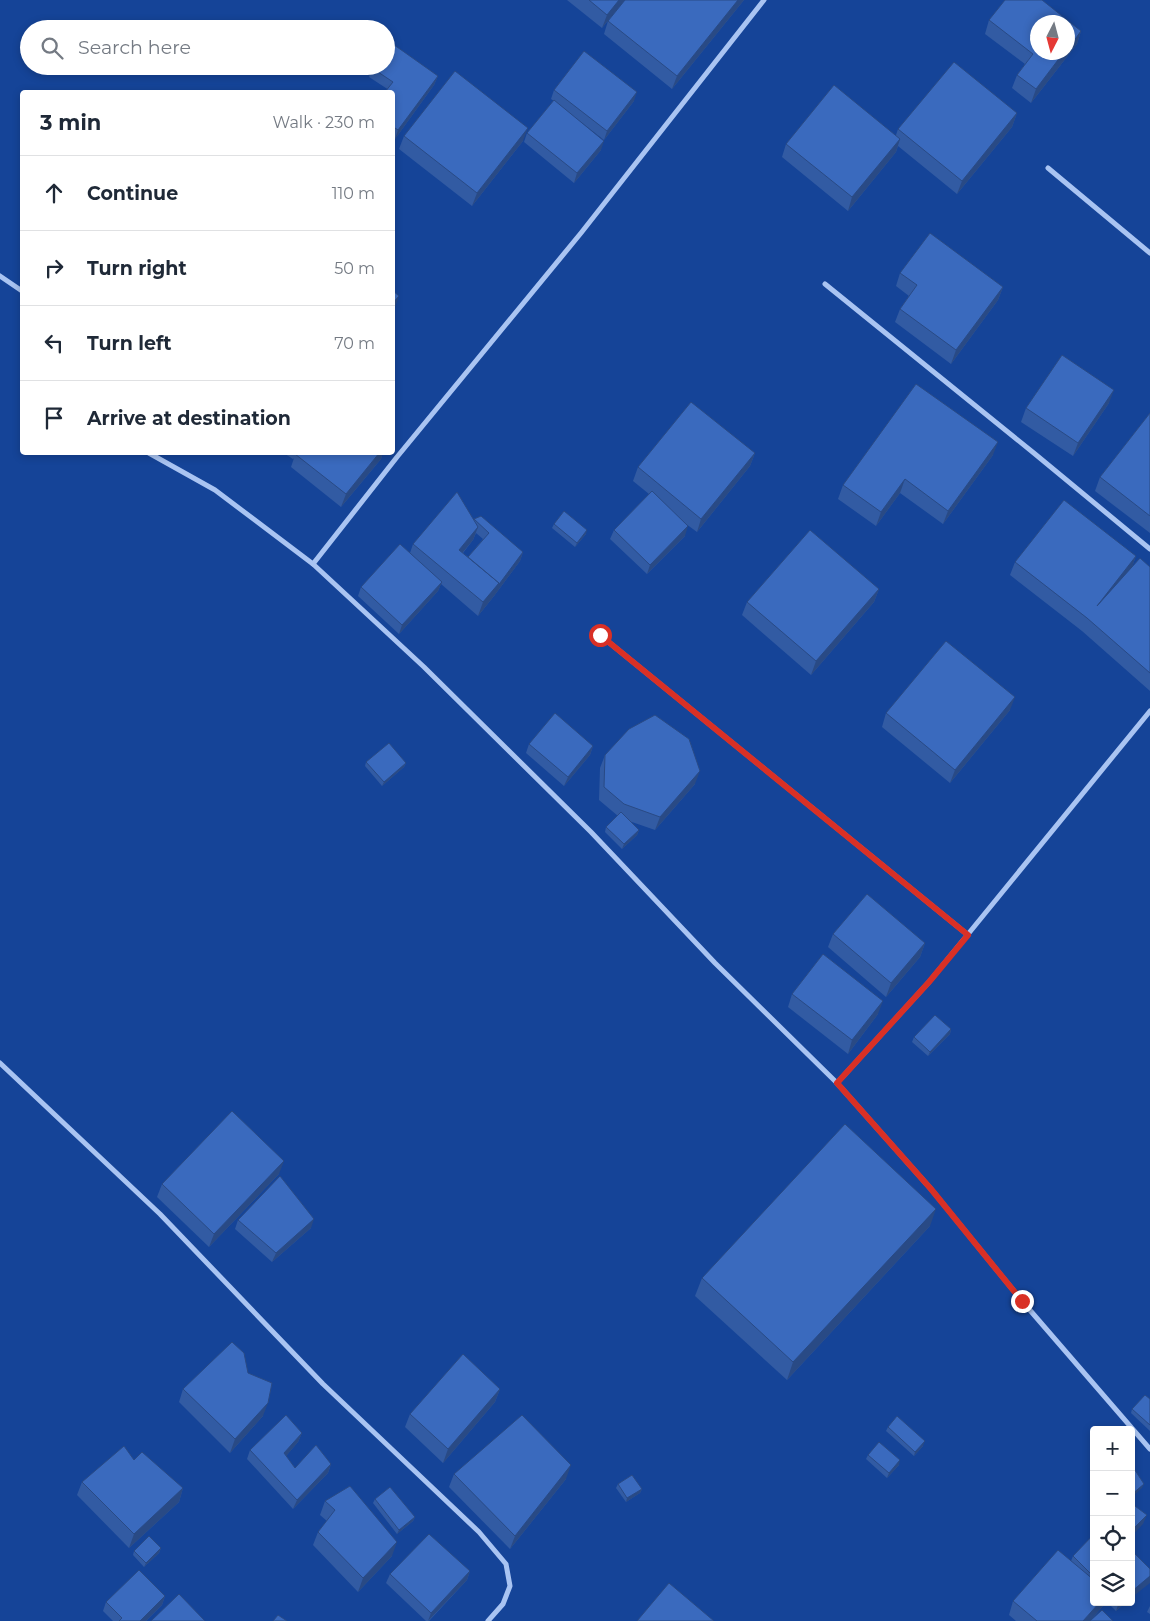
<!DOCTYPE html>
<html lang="en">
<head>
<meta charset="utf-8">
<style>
  :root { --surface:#fff; --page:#f2f2f3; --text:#1f2937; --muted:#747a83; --line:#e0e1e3 }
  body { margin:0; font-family:Montserrat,sans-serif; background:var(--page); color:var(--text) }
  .controls { position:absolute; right:15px; bottom:15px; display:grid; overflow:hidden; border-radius:5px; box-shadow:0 2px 8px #0003 }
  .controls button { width:45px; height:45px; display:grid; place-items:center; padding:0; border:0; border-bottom:1px solid var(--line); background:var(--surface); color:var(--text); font:25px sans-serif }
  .compass { position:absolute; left:1030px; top:15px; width:45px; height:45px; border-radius:50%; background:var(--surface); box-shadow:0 2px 8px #0003; rotate:186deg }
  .stop { position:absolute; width:15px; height:15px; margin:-11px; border:4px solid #d93025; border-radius:50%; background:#fff }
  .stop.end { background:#d93025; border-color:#fff; box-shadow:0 1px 5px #0008 }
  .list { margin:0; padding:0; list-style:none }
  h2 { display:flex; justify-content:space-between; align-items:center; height:65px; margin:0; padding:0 20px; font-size:21px }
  h2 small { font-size:16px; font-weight:400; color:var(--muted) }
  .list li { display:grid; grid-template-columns:32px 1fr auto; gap:15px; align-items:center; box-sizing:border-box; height:75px; padding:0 20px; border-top:1px solid var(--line) }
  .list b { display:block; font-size:19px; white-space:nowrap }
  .list em { font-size:16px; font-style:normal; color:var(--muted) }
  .icon { flex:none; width:28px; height:28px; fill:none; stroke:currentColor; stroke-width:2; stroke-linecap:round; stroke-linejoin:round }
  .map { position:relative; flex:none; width:1150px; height:1621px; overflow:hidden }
  .search { position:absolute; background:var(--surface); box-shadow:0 2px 8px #0003; left:20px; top:20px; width:375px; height:55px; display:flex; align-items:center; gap:12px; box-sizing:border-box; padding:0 18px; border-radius:28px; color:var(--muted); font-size:19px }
  .panel { position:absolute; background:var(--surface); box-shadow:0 2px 8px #0003; left:20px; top:90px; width:375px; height:365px; border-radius:5px }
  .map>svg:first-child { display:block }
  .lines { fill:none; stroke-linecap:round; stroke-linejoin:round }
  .minor { stroke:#a9c4f2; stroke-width:5 }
  .wall { fill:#325ba3; fill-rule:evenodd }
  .shaded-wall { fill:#294a85 }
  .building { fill:#3a6abe; stroke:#294a85 }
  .route { stroke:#d93025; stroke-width:6 }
</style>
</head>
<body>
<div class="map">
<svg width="1150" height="1621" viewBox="0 0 1150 1621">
  <rect width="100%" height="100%" fill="#154498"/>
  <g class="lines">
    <g class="minor">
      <path d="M1048,168l102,85"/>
      <path d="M0,276l22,15"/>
      <path d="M825,284l210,170 115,95"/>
      <path d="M147,452l68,38 98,74 111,103 167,165 124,131 122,120 94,106 91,112 128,148"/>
      <path d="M313,564l84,-107 184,-224 183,-233"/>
      <path d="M600,635l368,300"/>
      <path d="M0,1063l160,151 163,170 156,148 27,32 4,22 -7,18 -15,17"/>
      <path d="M837,1083l92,-101 221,-271"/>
    </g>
  </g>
  <g class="wall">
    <path d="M567,0h177l-72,89 -68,-55 4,-13 3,-4 -9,11z"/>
    <path d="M989,20l92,11 -4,13 -46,59 -19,-15 5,-13 8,-11 -40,-30z"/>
    <path d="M372,68l66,8 -4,9 -39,54 -3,-2v-45l-23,-15z"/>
    <path d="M554,90l80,11 -30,39 -27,-21 24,31 -27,33 -50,-41 3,-9 27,-32 -3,-2z"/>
    <path d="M1017,113l-5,14 -55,67 -59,-48 -2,6 -48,59 -66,-54 4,-13 110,-9 2,-6z"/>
    <path d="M404,136l119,5 -51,65 -73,-57z"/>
    <path d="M900,273l103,14 -5,13 -47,64 -56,-42 5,-13 9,-13 -13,-10z"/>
    <path d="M1109,403l-36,53 -52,-34 5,-14z"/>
    <path d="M1150,413v120l-55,-42 5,-14z"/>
    <path d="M282,452h101l-2,7 -40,48 -50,-40 3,-9 -1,1z"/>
    <path d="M755,453l-5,13 -53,66 -15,-11 3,15 -38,38 -37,-35 4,-9 35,-36 -16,-13 5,-14z"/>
    <path d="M993,455l-50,69 -43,-31 -24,33 -38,-27 5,-14z"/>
    <path d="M474,519l49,33 -3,9 -26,35 -16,20 -37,-32 -3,7 -39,43 -41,-38 3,-9 49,-34 3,-9zM476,533l7,6 -15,18 -5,-4 10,-13z"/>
    <path d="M554,524l32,10 -11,13 -23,-19z"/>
    <path d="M1136,556l-4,11h18v124l-68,-60 -72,-56 5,-13z"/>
    <path d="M879,589l-5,13 -63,73 -69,-60 5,-13z"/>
    <path d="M1010,710l-60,73 -68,-56 4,-14z"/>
    <path d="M529,744l64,2 -3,9 -26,31 -38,-33z"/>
    <path d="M605,755l90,29 -40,46 -26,-9 10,9 -2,5 -15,14 -17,-17 1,-5 12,-11 -19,-16 1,-32z"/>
    <path d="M366,762l40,1 -2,4 -22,19 -17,-20z"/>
    <path d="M833,934l92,9 -5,14 -34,40 -58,-50z"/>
    <path d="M792,994l86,20 -30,40 -60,-47z"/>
    <path d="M951,1029l-1,5 -22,22 -16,-14 2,-5z"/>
    <path d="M279,1174l-70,73 -52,-50 5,-13z"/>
    <path d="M238,1220l73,8 -39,34 -37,-33z"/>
    <path d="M930,1226l-143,154 -92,-84 7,-18z"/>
    <path d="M248,1373l15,43 -33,37 -51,-51 4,-13z"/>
    <path d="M500,1389l-5,13 -52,61 -38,-36 5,-13z"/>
    <path d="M1150,1399v32l-19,-18 1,-4z"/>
    <path d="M888,1427l35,19 -9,10 -28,-25z"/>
    <path d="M302,1433l-4,9 -12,14 9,12 36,-4 -3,9 -35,36 -46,-50 3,-9z"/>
    <path d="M868,1455l31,10 -12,13 -21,-19z"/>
    <path d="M134,1460l49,28 -4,14 -50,46 -52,-53 5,-13z"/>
    <path d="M454,1474l112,5 -56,70 -61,-62z"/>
    <path d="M618,1484l24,5 -2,4 -14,9 -10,-14z"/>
    <path d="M375,1499l40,18 -2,4 -16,13 -24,-31z"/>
    <path d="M325,1501l67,55 -34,36 -45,-47 5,-13 9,-11 -7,-6z"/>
    <path d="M1094,1505v8l-2,-2z"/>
    <path d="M1094,1534v68h11l-2,4 -13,15h-74l-7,-6 4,-14 58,-40 2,-5z"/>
    <path d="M161,1548l-2,5 -15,14 -11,-12 1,-4z"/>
    <path d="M470,1571l-3,9 -38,41h-3l-40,-38 4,-9z"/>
    <path d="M165,1596l-3,9 -16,16h-33l-10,-10 3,-9z"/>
    <path d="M1107,1602h19l-10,9z"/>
    <path d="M1150,1606v8l-3,-2z"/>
  </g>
  <g class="shaded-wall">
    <path d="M619,0h6l-23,28 5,-13z"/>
    <path d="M738,0h6l-72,89 5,-13z"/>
    <path d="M1081,31l-4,13 -46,59 5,-14 28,-37h4v-3z"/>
    <path d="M438,76l-4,9 -39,54 3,-9z"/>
    <path d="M637,92l-3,9 -30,39 3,-9z"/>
    <path d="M1017,113l-5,14 -55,67 5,-13z"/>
    <path d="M528,128l-5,13 -51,65 5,-13z"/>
    <path d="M900,139l-4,13 -48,59 4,-14z"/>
    <path d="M604,141l-3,9 -27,33 3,-10z"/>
    <path d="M1003,287l-5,13 -47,64 5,-14z"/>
    <path d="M399,296l-5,14 -2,1v-7z"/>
    <path d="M1114,390l-5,13 -36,53 5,-13z"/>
    <path d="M998,442l-5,13 -50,69 5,-13z"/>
    <path d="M380,452h3l-2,7 -40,48 5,-13z"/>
    <path d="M755,453l-5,13 -53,66 4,-13z"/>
    <path d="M905,479l-5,14 -24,33 5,-14z"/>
    <path d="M688,526l-3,10 -38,38 3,-9z"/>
    <path d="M478,527l-5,13 -19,23 5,-13z"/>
    <path d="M587,530l-1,4 -11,13 2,-4z"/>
    <path d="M523,552l-3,9 -26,35 -16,20 5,-14z"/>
    <path d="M1136,556l-5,14 -34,36z"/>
    <path d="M442,582l-4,9 -39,43 3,-9z"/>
    <path d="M879,589l-5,13 -63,73 5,-14z"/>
    <path d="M1015,697l-5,13 -60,73 5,-13z"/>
    <path d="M593,746l-3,9 -26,31 4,-9z"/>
    <path d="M406,763l-2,4 -22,19 2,-4z"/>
    <path d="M700,771l-5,13 -40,46 5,-13z"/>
    <path d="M639,830l-2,5 -15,14 2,-5z"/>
    <path d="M925,943l-5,14 -34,40 5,-14z"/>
    <path d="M883,1001l-5,13 -30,40 4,-14z"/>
    <path d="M951,1029l-1,5 -22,22 2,-4z"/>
    <path d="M284,1161l-5,13 -70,73 5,-13z"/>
    <path d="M936,1209l-6,17 -143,154 6,-18z"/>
    <path d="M314,1219l-3,9 -39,34 4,-9z"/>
    <path d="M500,1389l-5,13 -52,61 5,-14z"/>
    <path d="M268,1403l-5,13 -33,37 5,-14z"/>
    <path d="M302,1433l-4,9 -17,20 3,-9z"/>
    <path d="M925,1441l-2,5 -9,10 1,-4z"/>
    <path d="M900,1460l-1,5 -12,13 2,-5z"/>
    <path d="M331,1464l-3,9 -35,36 4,-9z"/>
    <path d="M571,1465l-5,14 -56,70 5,-13z"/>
    <path d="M1144,1484l-2,4 -11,10v-3z"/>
    <path d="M183,1488l-4,14 -50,46 5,-14z"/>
    <path d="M642,1489l-2,4 -14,9 1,-4z"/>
    <path d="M1147,1515l-4,9 -12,13v-6z"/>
    <path d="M415,1517l-2,4 -16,13 2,-4z"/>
    <path d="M397,1542l-5,14 -34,36 5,-14z"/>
    <path d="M161,1548l-2,5 -15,14 2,-4z"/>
    <path d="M470,1571l-3,9 -39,41 3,-8z"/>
    <path d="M1150,1576v7l-19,15v-6z"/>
    <path d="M165,1596l-3,9 -16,16h-6z"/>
    <path d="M1100,1602h5l-2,4 -13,15h-7z"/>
    <path d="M1119,1602h7l-10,9z"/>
  </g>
  <g class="building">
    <path d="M589,0h30l-12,15z"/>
    <path d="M625,0h113l-61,76 -69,-55z"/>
    <path d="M1005,0h37l39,31 -13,18v-27h-30v30h26l-28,37 -19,-14 16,-21 -44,-34z"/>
    <path d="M390,42l48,34 -40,54 -6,-4v-34h-7l8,-10 -21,-14 1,-2h13v-18z"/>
    <path d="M584,51l53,41 -30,39 -53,-41z"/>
    <path d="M954,62l63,51 -55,68 -64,-52z"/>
    <path d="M455,71l73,57 -51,65 -73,-57z"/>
    <path d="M834,85l66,54 -48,58 -66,-53z"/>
    <path d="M554,100l50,41 -27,32 -50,-40z"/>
    <path d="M930,233l73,54 -47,63 -56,-41 17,-24 -17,-12z"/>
    <path d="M392,290l7,6 -7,8z"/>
    <path d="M1062,355l52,35 -36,53 -52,-35z"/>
    <path d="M916,384l82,58 -50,69 -43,-32 -24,33 -38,-27z"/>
    <path d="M691,402l64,51 -54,66 -63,-52z"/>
    <path d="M1150,413v103l-50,-39z"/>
    <path d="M296,452h84l-34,42 -51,-40z"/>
    <path d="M652,491l36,35 -38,39 -36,-35z"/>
    <path d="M457,492l21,35 -19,23 40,33 -16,19 -70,-58z"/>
    <path d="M1064,500l72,56 -39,50 43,-48 10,9v106l-63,-55 -72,-56z"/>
    <path d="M564,511l23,19 -10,13 -23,-19z"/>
    <path d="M481,516l42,36 -26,35 2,-4 -31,-26 21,-24 -15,-14z"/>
    <path d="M810,530l69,59 -63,72 -69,-59z"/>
    <path d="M400,544l42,38 -40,43 -41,-38z"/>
    <path d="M946,641l69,56 -60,73 -69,-57z"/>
    <path d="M555,713l38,33 -25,31 -39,-33z"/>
    <path d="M655,715l34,24 11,32 -40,46 -36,-13 -20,-17 1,-32 24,-26z"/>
    <path d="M389,743l17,20 -22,19 -18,-20z"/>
    <path d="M621,812l18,18 -15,14 -18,-17z"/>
    <path d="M867,894l58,49 -34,40 -58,-49z"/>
    <path d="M823,954l60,47 -31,39 -60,-46z"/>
    <path d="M935,1015l16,14 -21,23 -16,-15z"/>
    <path d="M232,1111l52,50 -70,73 -52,-50z"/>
    <path d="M845,1124l91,85 -143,153 -91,-84z"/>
    <path d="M280,1176l34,43 -38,34 -38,-33z"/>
    <path d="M232,1342l12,11 4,20 24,10 -4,20 -33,36 -52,-50z"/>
    <path d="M463,1354l37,35 -52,60 -38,-35z"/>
    <path d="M1145,1395l5,4v26l-18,-16z"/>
    <path d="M286,1415l16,18 -18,20 11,15 21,-23 15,19 -34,36 -47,-50z"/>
    <path d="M522,1415l49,50 -56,71 -61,-62z"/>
    <path d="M897,1416l28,25 -10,11 -27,-25z"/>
    <path d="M879,1442l21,18 -11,13 -21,-18z"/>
    <path d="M124,1446l10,14 8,-8 41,36 -49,46 -52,-52z"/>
    <path d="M1131,1464l13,20 -13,11z"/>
    <path d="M632,1475l10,14 -15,9 -9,-14z"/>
    <path d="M350,1486l47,56 -34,36 -45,-46 17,-22 -10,-9z"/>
    <path d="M390,1487l25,30 -16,13 -24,-31z"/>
    <path d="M1131,1503l16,12 -16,16z"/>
    <path d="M429,1534l41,37 -39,42 -41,-39z"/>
    <path d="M1094,1534v43l-21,-21z"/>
    <path d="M149,1536l12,12 -15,15 -12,-12z"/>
    <path d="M1058,1550l36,30v22h6l-17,19h-46l-24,-20z"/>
    <path d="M1131,1550l19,19v7l-19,16z"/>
    <path d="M139,1570l26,26 -25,25h-21l3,-3 -16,-16z"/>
    <path d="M669,1583l45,38h-77z"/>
    <path d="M179,1594l26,27h-54z"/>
    <path d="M1102,1610l11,11h-23z"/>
    <path d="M278,1615l9,6h-14z"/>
  </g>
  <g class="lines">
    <path class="route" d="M600,635l368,300 -39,47 -92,101 94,106 91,112"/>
  </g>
</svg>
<div class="controls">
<button>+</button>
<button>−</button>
<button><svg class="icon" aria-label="locate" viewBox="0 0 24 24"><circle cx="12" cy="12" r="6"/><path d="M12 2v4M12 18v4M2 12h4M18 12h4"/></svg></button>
<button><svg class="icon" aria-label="layers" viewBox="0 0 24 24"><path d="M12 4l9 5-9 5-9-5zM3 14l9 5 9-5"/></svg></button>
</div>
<svg class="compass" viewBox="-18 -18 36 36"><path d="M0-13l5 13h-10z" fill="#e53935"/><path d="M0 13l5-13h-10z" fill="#747a83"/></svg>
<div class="stop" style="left:600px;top:635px"></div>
<div class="stop end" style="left:1022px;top:1301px"></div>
<div class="search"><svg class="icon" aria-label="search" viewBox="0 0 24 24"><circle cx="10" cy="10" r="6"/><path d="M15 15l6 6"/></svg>Search here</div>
<section class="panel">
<h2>3 min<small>Walk · 230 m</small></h2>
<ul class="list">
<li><svg class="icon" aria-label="ahead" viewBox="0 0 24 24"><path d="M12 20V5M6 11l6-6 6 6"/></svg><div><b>Continue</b></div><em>110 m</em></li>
<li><svg class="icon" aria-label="right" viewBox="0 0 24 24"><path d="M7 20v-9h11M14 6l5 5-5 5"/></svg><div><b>Turn right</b></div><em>50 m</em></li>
<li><svg class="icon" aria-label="left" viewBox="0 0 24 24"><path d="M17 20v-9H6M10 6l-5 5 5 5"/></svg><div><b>Turn left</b></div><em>70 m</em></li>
<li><svg class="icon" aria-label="arrive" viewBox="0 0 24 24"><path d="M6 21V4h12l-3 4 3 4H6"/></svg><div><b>Arrive at destination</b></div></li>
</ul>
</section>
</div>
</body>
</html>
